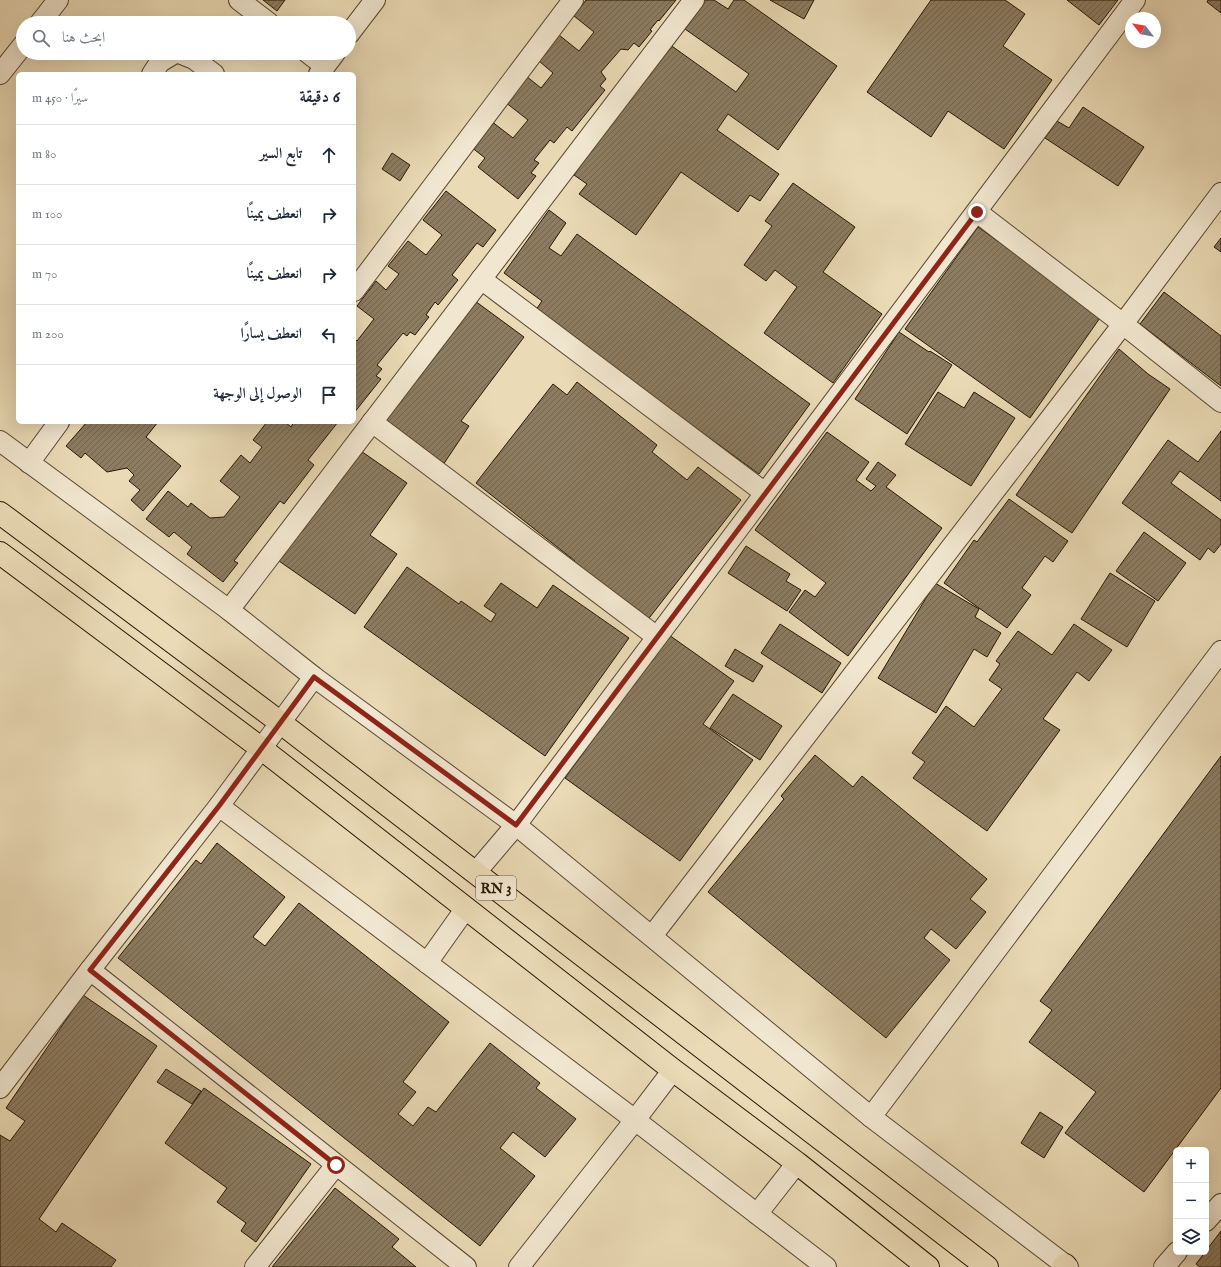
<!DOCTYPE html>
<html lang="ar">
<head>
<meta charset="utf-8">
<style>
  :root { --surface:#fff; --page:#f2f2f3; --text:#1f2937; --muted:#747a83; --line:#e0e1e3 }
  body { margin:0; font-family:"IM FELL English",Amiri,serif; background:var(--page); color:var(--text); direction:rtl }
  .controls { position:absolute; right:12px; bottom:12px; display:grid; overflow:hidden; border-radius:6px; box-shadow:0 4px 16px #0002 }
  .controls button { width:36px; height:36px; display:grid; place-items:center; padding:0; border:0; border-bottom:1px solid var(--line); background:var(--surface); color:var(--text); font:20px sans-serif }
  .compass { position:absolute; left:1125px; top:12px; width:36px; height:36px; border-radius:50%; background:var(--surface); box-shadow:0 4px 16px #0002; rotate:301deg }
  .stop { position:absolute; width:12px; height:12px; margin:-9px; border:3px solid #8f2418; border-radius:50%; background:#fff }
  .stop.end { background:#8f2418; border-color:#fff; box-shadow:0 1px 4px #0008 }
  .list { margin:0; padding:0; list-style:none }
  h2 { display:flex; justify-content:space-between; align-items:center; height:52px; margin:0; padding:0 16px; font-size:17px }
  h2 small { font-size:13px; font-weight:400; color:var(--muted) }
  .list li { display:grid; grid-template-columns:26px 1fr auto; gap:12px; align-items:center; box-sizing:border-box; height:60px; padding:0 16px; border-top:1px solid var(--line) }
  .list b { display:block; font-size:15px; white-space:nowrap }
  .list em { font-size:13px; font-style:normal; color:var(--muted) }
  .icon { flex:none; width:22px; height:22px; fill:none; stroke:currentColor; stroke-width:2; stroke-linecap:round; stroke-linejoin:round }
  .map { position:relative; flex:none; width:1221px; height:1267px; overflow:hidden; direction:ltr }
  .search { position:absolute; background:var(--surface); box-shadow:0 4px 16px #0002; left:16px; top:16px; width:340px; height:44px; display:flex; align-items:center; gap:10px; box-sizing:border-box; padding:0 14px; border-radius:22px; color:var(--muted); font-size:15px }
  .panel { position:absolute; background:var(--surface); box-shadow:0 4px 16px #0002; left:16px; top:72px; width:340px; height:352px; border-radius:6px; direction:rtl }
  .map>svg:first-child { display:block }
  .building { fill:url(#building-hatch); stroke:#271704 }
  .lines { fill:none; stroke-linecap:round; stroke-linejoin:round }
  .minor-casing { stroke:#584830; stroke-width:22 }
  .trunk-casing { stroke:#271704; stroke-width:24 }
  .minor { stroke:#f1e7d0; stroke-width:20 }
  .trunk { stroke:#eadab6; stroke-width:22 }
  .route { stroke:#8f2418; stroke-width:5 }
  .labels { text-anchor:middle; stroke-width:3; stroke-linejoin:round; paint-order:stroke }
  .shield { fill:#f1e7d0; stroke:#645541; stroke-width:1 }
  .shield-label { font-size:14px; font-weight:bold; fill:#271704 }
</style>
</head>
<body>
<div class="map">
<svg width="1221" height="1267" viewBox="0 0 1221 1267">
  <defs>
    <pattern id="building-hatch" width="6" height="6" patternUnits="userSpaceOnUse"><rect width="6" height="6" fill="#8c7c61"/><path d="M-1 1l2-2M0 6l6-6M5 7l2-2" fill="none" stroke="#72654e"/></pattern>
  </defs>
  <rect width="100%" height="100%" fill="#eadab6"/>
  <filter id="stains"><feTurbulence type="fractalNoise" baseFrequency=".005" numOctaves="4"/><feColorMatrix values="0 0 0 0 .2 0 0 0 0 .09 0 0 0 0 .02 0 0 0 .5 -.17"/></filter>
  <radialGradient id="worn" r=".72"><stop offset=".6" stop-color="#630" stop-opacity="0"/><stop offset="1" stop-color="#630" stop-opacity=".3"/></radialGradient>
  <g class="building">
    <path d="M263,0h22l-8,11z"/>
    <path d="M586,0h90l-17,21 -1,-1 -8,10 2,1 -13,16 -5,-4 -6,7 -7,-1 -20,23 5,7 -6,7 5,4 -33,41 -5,-4 -13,16 -4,-3 -16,20 5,3 -8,10 5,3 -18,23 -40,-32 7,-9 -15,-12 21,-25 22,17 15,-18 -23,-18 21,-26 15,12 12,-15 -14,-12 20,-26 20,16 15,-19 -20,-16z"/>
    <path d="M705,0h9l14,9 6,-9h10l93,66 -59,84 -50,-36 -11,16 62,44 -19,27 -10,-6 -12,17 -57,-40 -45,63 -57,-41 8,-10 -13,-9 46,-64 1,1 48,-68 67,48 13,-18 -64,-45z"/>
    <path d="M770,0h44l-10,19z"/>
    <path d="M931,0h74l20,14 -22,32 49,34 -48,69 -56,-38 -17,26 -64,-45z"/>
    <path d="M1067,0h51l-19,25z"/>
    <path d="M1208,0h13v13l-14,-11z"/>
    <path d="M1083,107l61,40 -26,39 -73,-48 12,-17 12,7z"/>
    <path d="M392,153l18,12 -10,16 -18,-12z"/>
    <path d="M793,183l62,44 -32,45 59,42 -49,69 -69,-50 33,-46 -22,-17 -9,11 -22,-16 28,-39 -7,-5z"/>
    <path d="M446,191l50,39 -13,17 -6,-4 -25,32 6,5 -20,25 -3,-3 -9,13 3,2 -14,18 -5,-3 -3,4 -4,-3 -26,32 5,4 -6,7 5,3 -27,34v-74l3,2 17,-22 -17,-13 19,-25 10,9 13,-16 -11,-8 20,-25 18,14 16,-20 -19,-15z"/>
    <path d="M549,210l17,13 -17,25 12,8 16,-22 233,170 -51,70 -224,-163 7,-10 -38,-28z"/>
    <path d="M978,227l124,88 -72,103 -125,-89z"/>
    <path d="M1221,238v14l-7,-5z"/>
    <path d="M1164,292l57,44v50l-81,-62z"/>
    <path d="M475,301l49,36 -63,84 8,5 -26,39 -58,-43z"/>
    <path d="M899,332l30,20 1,-1 22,14 -45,69 -52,-35z"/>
    <path d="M1119,349l29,25 22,15 -98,144 -56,-38z"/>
    <path d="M577,382l80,63 -5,7 35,28 11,-13 43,33 -95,122 -74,-58 3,-3 -99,-78 77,-99 14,11z"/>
    <path d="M938,392l26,16 10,-16 41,26 -44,68 -66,-42z"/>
    <path d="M87,422h71l-12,15 35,29 -38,45 -12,-11 9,-10 -11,-9 5,-6 -7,-7 -20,4 -22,-19 -4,5 -15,-12z"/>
    <path d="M267,422h18l6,5 3,-5h44l-30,38 6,5 -30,39 -4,-3 -46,60 4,2 -15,19 -36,-28 5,-7 -18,-15 -5,5 -23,-18 22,-28 20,16 3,-4 19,15 14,-1 16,-20 -20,-16 21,-26 9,8 12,-16 -9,-7z"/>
    <path d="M1221,431v70l-41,-30 -9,12 50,37v24l-7,9 -6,-5 -8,12 -78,-57 46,-63 30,22z"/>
    <path d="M827,432l42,30 -13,18 15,11 5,-5 -10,-7 12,-17 18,13 -10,12 56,41 -94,128 -59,-44 16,-22 10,7 11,-14 -71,-53z"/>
    <path d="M358,449l49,34 -37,52 27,19 -42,60 -76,-53z"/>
    <path d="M1009,499l59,42 -15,21 -8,-6 -23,32 9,7 -24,33 -63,-45 30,-43 3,2z"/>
    <path d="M1144,532l42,31 -28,38 -42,-30z"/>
    <path d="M746,546l44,28 -4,7 15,9 -14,21 -59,-38z"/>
    <path d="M407,567l52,37 2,-3 30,21 5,-8 -12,-8 17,-23 36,25 16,-23 76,53 -84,118 -181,-129z"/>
    <path d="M1110,573l45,28 -28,46 -46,-28z"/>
    <path d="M935,583l44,26 -4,8 26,16 -14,24 -13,-8 -38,64 -58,-35z"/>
    <path d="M780,624l61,39 -19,30 -61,-40z"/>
    <path d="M1074,624l38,26 -23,31 -12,-9 -34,47 17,11 -73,101 -74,-53 12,-16 -13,-9 34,-47 28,21 28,-38 -13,-9 11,-16 -4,-3 22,-30 34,24z"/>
    <path d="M669,635l65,46 -31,43 50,36 -73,101 -115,-83z"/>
    <path d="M735,649l28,17 -10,16 -28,-16z"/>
    <path d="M733,694l49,32 -22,34 -50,-32z"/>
    <path d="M815,755l38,32 9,-11 125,103 -17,20 16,13 -30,37 -25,-20 -7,9 26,22 -64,78 -178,-146 76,-93 -3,-3z"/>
    <path d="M1221,756v332l-77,104 -79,-59 31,-41 -67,-50 23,-32 -12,-9z"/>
    <path d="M217,843l68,54 -32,40 12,9 34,-43 150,119 -46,60 13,10 -18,22 15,12 15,-19 8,5 54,-69 50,40 -4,5 40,31 -31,38 -32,-25 -13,16 35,28 -55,70 -362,-288 78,-98 5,4z"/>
    <path d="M83,995l74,51 -118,173 17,13 6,-9 54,37 -5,7h-111v-132l10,6 15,-20 -19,-13z"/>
    <path d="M166,1069l35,22 -9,13 -35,-22z"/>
    <path d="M204,1088l107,76 -55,78 -15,-11 5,-8 -29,-21 10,-14 -62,-45z"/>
    <path d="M1040,1112l23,15 -19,31 -23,-15z"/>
    <path d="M335,1188l64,51 -7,8 24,20h-144z"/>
    <path d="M1221,1231v36h-21l-4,-3z"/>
  </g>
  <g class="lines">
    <g class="minor-casing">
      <g id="minor">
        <path d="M239,0l30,23"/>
        <path d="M40,23l18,-23"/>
        <path d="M349,34l26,-34"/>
        <path d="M179,53l15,6 20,15"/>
        <path d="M308,53l17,13"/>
        <path d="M0,74l23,-29"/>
        <path d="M152,74l8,-12 15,-9"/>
        <path d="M319,74l16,-21"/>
        <path d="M977,212l146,112 98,78"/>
        <path d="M481,279l284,214"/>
        <path d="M354,291l219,-291"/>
        <path d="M372,422l285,215"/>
        <path d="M0,441l229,169 85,67 202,148 355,292 197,150"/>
        <path d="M29,463l30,-41"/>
        <path d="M229,610l465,-610"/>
        <path d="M219,806l416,314 191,147"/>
        <path d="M476,872l40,-47 619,-825"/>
        <path d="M652,936l471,-612 98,-131"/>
        <path d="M427,963l39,-55"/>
        <path d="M90,970l376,297"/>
        <path d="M0,1088l90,-118 129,-164 95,-129"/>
        <path d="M871,1117l350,-466"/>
        <path d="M757,1214l40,-51"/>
        <path d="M1206,1221l15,-17"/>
        <path d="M255,1267l81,-102"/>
        <path d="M519,1267l116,-147 38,-50"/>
        <path d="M1164,1267l13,-15"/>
      </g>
    </g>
    <g class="trunk-casing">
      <g id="trunk">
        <path d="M0,513l281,210 706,544"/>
        <path d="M0,553l262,196 411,321 124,93 131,104"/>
        <path d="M1063,1267l2,-2"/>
      </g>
    </g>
    <use href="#minor" class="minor"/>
    <use href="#trunk" class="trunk"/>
  </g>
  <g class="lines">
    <path class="route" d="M336,1165l-246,-195 129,-164 95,-129 202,148 461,-613"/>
  </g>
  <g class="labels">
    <rect class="shield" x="476" y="876" width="40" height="24" rx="3"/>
    <g class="shield-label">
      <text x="496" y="893">RN 3</text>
    </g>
  </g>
  <rect width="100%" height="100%" filter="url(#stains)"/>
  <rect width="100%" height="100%" fill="url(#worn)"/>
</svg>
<div class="controls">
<button>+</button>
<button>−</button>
<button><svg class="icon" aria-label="layers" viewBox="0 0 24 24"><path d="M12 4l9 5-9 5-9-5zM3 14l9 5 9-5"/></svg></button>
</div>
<svg class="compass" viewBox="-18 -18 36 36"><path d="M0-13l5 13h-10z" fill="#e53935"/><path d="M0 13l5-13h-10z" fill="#747a83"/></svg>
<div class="stop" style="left:336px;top:1165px"></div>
<div class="stop end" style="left:977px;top:212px"></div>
<div class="search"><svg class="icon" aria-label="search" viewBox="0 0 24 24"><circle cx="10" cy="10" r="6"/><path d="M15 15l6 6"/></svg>ابحث هنا</div>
<section class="panel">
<h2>6 دقيقة<small>سيرًا · 450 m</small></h2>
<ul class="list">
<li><svg class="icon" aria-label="ahead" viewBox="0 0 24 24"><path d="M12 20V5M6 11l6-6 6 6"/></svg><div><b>تابع السير</b></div><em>80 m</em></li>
<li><svg class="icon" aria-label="right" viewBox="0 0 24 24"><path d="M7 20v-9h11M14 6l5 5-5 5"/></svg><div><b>انعطف يمينًا</b></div><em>100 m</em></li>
<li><svg class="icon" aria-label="right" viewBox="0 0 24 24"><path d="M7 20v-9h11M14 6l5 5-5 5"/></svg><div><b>انعطف يمينًا</b></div><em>70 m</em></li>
<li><svg class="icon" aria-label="left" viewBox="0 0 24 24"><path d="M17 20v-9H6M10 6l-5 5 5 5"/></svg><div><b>انعطف يسارًا</b></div><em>200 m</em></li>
<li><svg class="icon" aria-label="arrive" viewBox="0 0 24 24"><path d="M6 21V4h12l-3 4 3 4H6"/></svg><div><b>الوصول إلى الوجهة</b></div></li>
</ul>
</section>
</div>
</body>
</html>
